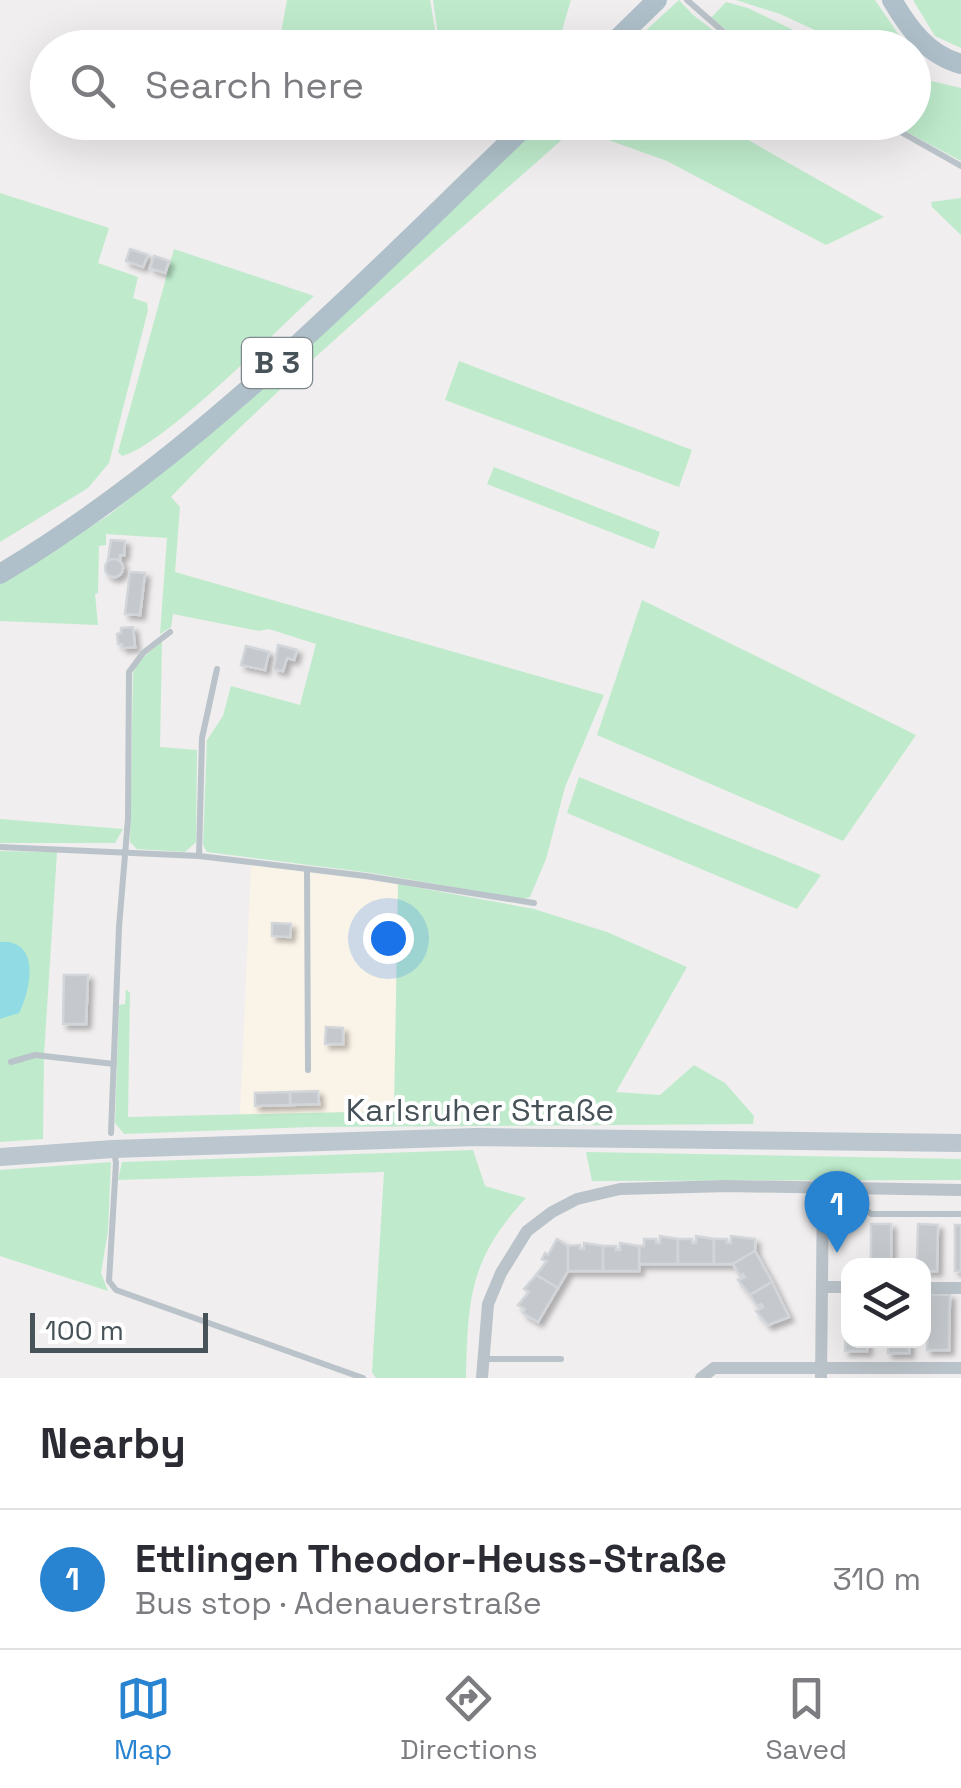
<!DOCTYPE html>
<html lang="en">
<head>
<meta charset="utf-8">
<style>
  :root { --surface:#fff; --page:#f2f2f3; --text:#2b2b33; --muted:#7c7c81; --line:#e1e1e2; --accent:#2883d0 }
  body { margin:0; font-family:"Space Grotesk",sans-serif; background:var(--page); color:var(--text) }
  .controls { position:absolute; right:30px; bottom:30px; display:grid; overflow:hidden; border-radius:20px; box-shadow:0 10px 40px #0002 }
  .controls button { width:90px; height:90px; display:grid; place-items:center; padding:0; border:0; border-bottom:2px solid var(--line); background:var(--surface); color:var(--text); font:50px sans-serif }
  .scale { position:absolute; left:30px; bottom:25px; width:178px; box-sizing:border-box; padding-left:10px; border:5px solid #475359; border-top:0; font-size:28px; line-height:35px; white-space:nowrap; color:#475359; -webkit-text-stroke:8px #fff; paint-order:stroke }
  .you { position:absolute; left:388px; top:938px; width:35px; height:35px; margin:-25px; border:8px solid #fff; border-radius:50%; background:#1a73e8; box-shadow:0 0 0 15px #1a73e833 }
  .badge { display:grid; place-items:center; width:65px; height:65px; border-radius:50%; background:var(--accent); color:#fff; font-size:32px; font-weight:700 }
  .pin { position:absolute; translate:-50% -82px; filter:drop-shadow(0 2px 5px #0008) }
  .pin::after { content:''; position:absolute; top:52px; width:35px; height:30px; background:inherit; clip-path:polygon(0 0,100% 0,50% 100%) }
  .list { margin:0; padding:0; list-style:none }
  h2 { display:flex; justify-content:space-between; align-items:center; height:130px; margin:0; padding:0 40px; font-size:42px }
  h2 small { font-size:32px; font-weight:400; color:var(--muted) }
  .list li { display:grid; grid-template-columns:65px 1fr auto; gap:30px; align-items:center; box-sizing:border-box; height:140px; padding:0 40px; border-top:2px solid var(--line) }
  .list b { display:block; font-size:38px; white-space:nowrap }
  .list p { margin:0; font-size:32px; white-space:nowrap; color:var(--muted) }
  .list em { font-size:32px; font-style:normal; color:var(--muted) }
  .icon { flex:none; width:55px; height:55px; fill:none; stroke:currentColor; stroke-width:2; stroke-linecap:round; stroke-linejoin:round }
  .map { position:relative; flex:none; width:961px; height:1378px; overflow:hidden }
  .search { position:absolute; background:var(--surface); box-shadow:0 10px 40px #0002; left:30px; right:30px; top:30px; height:110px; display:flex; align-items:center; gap:25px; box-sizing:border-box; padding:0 35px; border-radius:55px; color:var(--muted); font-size:38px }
  .sheet { height:270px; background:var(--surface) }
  nav { display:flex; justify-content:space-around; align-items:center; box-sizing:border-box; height:140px; border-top:2px solid var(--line); background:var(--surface); font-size:28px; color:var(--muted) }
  nav a { display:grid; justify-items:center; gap:5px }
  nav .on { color:var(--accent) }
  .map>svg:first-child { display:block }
  .commercial { fill:#faf3e8 }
  .green { fill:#bfebcc }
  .water { fill:#90dbe4 }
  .building { fill:#c5c9cd; stroke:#d2d5d9; stroke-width:2.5; filter:url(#shadow) }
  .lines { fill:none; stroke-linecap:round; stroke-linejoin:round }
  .lane { stroke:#bac3c9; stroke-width:6 }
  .street { stroke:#bac3c9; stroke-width:12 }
  .secondary { stroke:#bbc6ce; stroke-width:18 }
  .primary { stroke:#afc0ca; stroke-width:20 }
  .labels { text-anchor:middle; stroke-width:8; stroke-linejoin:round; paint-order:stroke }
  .shield { fill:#fff; stroke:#7e878b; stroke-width:2.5 }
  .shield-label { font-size:30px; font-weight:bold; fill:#475359 }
  .street-label { font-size:32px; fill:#475359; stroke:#fff }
</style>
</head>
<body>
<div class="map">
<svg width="961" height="1378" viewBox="0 0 961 1378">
  <defs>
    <filter id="shadow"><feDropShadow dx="4.5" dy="4.5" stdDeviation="2.5" flood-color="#0004"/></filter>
  </defs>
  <rect width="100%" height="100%" fill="#f0eeee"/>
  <path class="commercial" d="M251,865l147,19 -4,228 -154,3z"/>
  <g class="green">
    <path d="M287,0h143l8,47h-113l-44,-14z"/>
    <path d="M433,0h138l-14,47 -117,1z"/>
    <path d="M679,0l14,15 42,32h-107z"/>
    <path d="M736,0h139l32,47h-55l-72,-33z"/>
    <path d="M913,0h48v48l-26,-12z"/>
    <path d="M726,2l22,6 80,39h-79l-38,-29z"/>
    <path d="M914,77l47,11v73l-71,-38 24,-1z"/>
    <path d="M543,123h175l166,94 -58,28 -159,-84 -92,-33c-136,122 -278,237 -404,369l9,10 -5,65 429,123 -39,92 -19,72 -16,38 -7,2 -151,-26 -165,-21 -4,-7 4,-105 16,-24 8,-30 69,19 16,-61 -47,-15 -10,2 -86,-17 -2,13 -11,7 7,-96 -61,-4v11l-7,1 -1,47 -3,1 3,31 -98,-4v-37l109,-69 134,-108z"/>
    <path d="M0,193l109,35 -11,35 40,14 -5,21 14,5 1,7 -39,153 -21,25 -88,54z"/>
    <path d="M961,198v37l-29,-28 -1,-5z"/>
    <path d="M174,249l140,47c-37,34 -151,150 -192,160l-4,-4z"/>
    <path d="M459,361l233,89 -13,37 -234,-87z"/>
    <path d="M494,467l166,65 -6,17 -167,-65z"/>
    <path d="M642,600l274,135 -73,106 -246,-106z"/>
    <path d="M162,641l-2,106 37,3 -1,92 -11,10 -48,-3 -7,-7 3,-168 5,-12z"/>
    <path d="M579,777l242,98 -24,34 -230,-96z"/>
    <path d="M0,819l123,10 -8,14h-115z"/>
    <path d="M0,851l57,1 -13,203 -1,84 -43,3z"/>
    <path d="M398,884l136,25 73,23 80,35 -71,125 44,3 34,-30 31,18 29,33 -1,8 -443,3 -186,7 -9,-11 4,-118 6,-1 1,-15 4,4 -2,124 266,-6z"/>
    <path d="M473,1150l12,36 41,12c-57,61 -58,101 -60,180h-90l-4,-6 12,-200 -266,8 4,-18z"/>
    <path d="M586,1152l375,7v21l-369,1z"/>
    <path d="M111,1162l-3,69 -7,42 7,18 -108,-35v-86z"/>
  </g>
  <path class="water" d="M0,942c41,-3 31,48 19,71l-19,6z"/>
  <g class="building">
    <path d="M130,249l18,6 -5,12 -17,-6z"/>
    <path d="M154,256l15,5 -4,12 -15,-5z"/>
    <path d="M111,540l14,1 -1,14h-4v5h-12z"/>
    <circle cx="114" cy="568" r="9"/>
    <path d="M130,572l15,1 -5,42 -15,-1z"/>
    <path d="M133,627l2,20 -12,1 -1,-4h-4l-1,-10 4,-1v-5z"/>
    <path d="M278,645l19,5 -3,10 -7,-2 -4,13 -9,-2z"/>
    <path d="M246,646l23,6 -4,18 -24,-5z"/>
    <path d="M272,923l19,1 -1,13 -18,-1z"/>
    <path d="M64,975h24l-2,49h-23z"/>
    <path d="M326,1027l17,1v16h-18z"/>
    <path d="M318,1091l1,13 -29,1v-13z"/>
    <path d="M290,1092v13l-35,1v-13z"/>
    <rect x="871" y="1224" width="20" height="42"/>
    <path d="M918,1224l20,1 -1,46h-13v-5h-7z"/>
    <rect x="955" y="1225" width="6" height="46"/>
    <path d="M660,1236l18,3v25h-39v-18h5v-7h12v4h4z"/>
    <path d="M696,1236l18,3v25h-36v-25h14v4h4z"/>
    <path d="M731,1236l24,3v12l-22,13h-19v-25h13v4h4z"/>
    <path d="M557,1239l11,7v25l-10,17 -22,-13 11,-14 -5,-2 3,-6 3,2z"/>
    <path d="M584,1243l19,3v25h-35v-25l12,-1v4h4z"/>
    <path d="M620,1243l19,3v25h-36v-25h13v4h4z"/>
    <path d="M755,1251l17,31 -22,13 -12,-15 7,-3 -2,-3 -3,2 -7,-12z"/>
    <path d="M536,1275l22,13 -20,34 -15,-9 2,-4 -7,-4 11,-13 -5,-3z"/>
    <path d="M772,1282l17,35 -21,8 -12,-14 7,-4 -2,-3 -4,2 -7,-11z"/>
    <path d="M929,1294l21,1 -1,55h-22z"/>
    <path d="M847,1295l1,45h19v11h-22z"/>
    <rect x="888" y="1340" width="21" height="13"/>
  </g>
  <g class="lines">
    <g class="lane">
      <path d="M687,0l55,48"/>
      <path d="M883,122l78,44"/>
      <path d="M0,847l199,9 167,20 168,27"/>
      <path d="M199,856l3,-118 15,-69"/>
      <path d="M307,869l1,201"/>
      <path d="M11,1062l24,-7 79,9"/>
      <path d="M111,1133l8,-206 9,-108 1,-147 14,-19 27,-21"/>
      <path d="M114,1151l2,12 -7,118 7,9 247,88"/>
      <path d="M841,1190l30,24h90"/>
      <path d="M484,1359h77"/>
    </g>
    <g class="street">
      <path d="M823,1287h25"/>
      <path d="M924,1288h37"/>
      <path d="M482,1378l6,-74 13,-31 26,-42 25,-19 25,-13 43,-10 107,-3 234,4"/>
      <path d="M701,1378l13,-10h247"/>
      <path d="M821,1378l2,-189"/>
    </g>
    <path class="secondary" d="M0,1157l113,-8 364,-12 484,6"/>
    <g class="primary">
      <path d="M892,0c17,29 36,55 69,64"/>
      <path d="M608,48l49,-48"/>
      <path d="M0,574c202,-121 361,-291 530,-452"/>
    </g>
  </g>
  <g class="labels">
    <rect class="shield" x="242" y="338" width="70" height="50" rx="8"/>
    <g class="shield-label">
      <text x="277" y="373">B 3</text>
    </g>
    <g class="street-label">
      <text x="480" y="1121">Karlsruher Straße</text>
    </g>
  </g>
</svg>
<div class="controls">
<button><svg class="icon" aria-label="layers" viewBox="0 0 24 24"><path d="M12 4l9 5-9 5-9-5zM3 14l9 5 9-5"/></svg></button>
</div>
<div class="scale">100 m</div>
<div class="you"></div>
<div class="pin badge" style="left:837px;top:1253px">1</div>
<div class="search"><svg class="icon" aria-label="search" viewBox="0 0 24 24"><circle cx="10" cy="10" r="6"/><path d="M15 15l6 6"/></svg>Search here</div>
</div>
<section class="sheet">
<h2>Nearby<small></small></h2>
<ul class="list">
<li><span class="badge">1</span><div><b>Ettlingen Theodor-Heuss-Straße</b><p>Bus stop · Adenauerstraße</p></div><em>310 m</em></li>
</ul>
</section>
<nav>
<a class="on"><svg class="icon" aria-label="map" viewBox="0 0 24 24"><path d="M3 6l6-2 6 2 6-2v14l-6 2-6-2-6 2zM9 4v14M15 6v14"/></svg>Map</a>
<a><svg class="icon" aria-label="directions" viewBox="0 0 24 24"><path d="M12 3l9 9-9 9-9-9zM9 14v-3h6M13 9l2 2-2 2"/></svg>Directions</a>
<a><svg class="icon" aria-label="saved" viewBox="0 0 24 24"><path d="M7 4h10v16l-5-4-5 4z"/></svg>Saved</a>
</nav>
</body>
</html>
